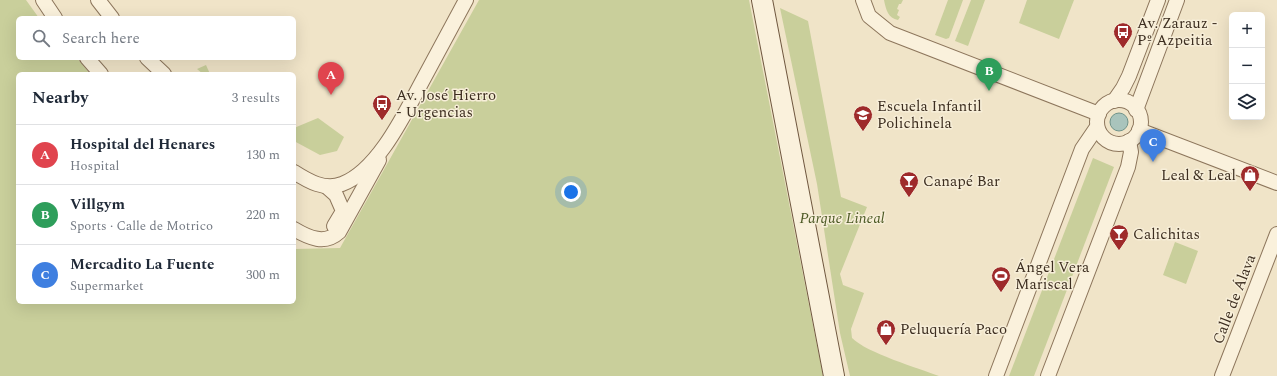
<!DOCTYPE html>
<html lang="en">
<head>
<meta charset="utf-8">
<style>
  :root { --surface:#fff; --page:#f6f6f7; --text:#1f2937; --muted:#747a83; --line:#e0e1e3; --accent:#9e2a2b }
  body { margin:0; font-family:Spectral,serif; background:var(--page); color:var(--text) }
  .controls { position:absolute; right:12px; top:12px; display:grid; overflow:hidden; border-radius:6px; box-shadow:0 4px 16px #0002 }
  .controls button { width:36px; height:36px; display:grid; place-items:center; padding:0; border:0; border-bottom:1px solid var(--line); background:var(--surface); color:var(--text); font:20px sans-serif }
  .you { position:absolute; left:571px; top:192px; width:14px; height:14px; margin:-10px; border:3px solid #fff; border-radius:50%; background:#1a73e8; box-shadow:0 0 0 6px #1a73e833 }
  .badge { display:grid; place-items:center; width:26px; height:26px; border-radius:50%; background:var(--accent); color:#fff; font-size:13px; font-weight:700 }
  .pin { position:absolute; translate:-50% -33px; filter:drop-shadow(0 1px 2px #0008) }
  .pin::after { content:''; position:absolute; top:21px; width:14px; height:12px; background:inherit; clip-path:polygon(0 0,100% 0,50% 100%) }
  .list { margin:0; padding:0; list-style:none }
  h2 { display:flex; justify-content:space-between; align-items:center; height:52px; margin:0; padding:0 16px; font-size:17px }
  h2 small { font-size:13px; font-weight:400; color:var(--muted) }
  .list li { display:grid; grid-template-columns:26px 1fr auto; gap:12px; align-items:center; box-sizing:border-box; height:60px; padding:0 16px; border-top:1px solid var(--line) }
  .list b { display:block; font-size:15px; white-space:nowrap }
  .list p { margin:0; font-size:13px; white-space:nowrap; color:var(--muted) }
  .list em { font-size:13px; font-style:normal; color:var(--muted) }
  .icon { flex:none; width:22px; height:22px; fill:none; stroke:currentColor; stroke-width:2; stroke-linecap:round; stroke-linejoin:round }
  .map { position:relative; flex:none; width:1277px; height:376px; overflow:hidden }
  .search { position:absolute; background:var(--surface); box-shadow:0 4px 16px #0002; left:16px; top:16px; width:280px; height:44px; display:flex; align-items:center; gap:10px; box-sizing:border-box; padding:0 14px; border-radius:6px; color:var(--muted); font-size:15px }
  .panel { position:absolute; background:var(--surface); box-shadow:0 4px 16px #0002; left:16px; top:72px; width:280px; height:232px; border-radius:6px }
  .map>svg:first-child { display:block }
  .green { fill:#c9cf9b }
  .water { fill:#a9c4bc; stroke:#6f938a }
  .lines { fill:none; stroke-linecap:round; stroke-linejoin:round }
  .street-casing { stroke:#8d765c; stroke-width:16 }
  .secondary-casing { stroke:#6f573f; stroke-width:22 }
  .street { stroke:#faf1dc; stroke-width:14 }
  .secondary { stroke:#faf1dc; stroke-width:20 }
  .labels { text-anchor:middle; stroke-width:3; stroke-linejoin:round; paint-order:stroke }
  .poi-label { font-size:15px; fill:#3d2e20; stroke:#f7eed8; text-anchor:start }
  .park-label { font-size:15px; font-style:italic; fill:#4d5a26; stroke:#f7eed8 }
  .street-label { font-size:15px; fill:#3d2e20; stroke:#f7eed8 }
</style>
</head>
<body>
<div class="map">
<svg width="1277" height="376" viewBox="0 0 1277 376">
  <rect width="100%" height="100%" fill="#f0e4c8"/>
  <g class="green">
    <path d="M0,0h26l13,18h-21v40h59l13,16h-72v228h276v-53l46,-1 139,-248h270l74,376h-823z"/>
    <path d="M884,0h19l-2,4h-2l-2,5 2,1 -2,5 3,2 -2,3c-10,-2 -12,-10 -14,-20z"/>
    <path d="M948,0h15l-14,38 -3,1 -11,-4z"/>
    <path d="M971,0h14l-17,46 -13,-5z"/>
    <path d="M1027,0h47l-15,39 -40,-16z"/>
    <path d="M780,8l28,13 33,176 26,10 -27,67 3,11 21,8 -13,36 1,9c15,15 66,30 87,38h-89l-10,-43 -23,-149z"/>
    <path d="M206,65l4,9h-7l-6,-5z"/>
    <path d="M318,118l26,19 -7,14 -17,4 -26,-14v-13z"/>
    <path d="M1093,158l21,9 -80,209h-25z"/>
    <path d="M1175,242l23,9 -12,33 -23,-9z"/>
  </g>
  <circle class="water" cx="1119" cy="122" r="9"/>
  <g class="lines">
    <g class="street-casing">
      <g id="street">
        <path d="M43,0l12,18"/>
        <path d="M98,0l14,18"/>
        <path d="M863,0l6,16 21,17 209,81"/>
        <path d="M87,58l14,16"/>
        <path d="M147,58l17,16"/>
        <circle cx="1119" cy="122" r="22"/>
        <path d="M1114,101l9,-13 6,-12 29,-76"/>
        <path d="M1136,110l41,-110"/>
        <path d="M1139,130l138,53"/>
        <path d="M294,172c14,9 31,19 48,12 37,-14 64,-73 82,-106 14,-26 28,-52 42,-78"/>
        <path d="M327,187l9,8 7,16 -9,15"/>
        <path d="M294,229c15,9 31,16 45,3l40,-72"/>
        <path d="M996,376l86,-227 15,-22"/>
        <path d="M1048,376l80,-209 3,-15 -2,-11"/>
        <path d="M1222,376l55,-142"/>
      </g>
    </g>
    <g class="secondary-casing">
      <path id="secondary" d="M762,0l72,376"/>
    </g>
    <use href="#street" class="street"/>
    <use href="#secondary" class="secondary"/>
  </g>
  <defs>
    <g id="bus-pin" transform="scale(1)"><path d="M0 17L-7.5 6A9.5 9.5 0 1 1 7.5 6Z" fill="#9e2a2b" stroke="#f7eed8"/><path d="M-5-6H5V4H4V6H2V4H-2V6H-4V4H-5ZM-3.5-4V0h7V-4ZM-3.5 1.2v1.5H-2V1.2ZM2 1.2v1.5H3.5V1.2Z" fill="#fff"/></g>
    <g id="school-pin" transform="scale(1)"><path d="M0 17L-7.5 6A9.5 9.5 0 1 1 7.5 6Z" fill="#9e2a2b" stroke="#f7eed8"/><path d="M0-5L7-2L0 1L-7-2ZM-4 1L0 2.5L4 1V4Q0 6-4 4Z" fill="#fff"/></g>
    <g id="shop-pin" transform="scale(1)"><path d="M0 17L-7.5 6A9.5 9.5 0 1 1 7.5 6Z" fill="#9e2a2b" stroke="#f7eed8"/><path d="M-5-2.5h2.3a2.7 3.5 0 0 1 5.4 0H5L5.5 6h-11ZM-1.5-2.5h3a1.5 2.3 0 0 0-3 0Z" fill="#fff"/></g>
    <g id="bar-pin" transform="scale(1)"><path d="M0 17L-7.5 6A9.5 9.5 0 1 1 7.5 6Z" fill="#9e2a2b" stroke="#f7eed8"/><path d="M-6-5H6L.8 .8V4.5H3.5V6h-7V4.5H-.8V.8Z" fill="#fff"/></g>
    <g id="stadium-pin" transform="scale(1)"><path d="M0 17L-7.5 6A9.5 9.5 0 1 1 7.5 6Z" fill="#9e2a2b" stroke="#f7eed8"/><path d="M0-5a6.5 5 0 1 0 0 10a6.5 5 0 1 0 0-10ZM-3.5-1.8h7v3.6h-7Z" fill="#fff"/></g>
  </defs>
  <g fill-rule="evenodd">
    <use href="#bus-pin" x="1123" y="32"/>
    <use href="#bus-pin" x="382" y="104"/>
    <use href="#school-pin" x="863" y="115"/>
    <use href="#shop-pin" x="1250" y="175"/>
    <use href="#bar-pin" x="909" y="181"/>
    <use href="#bar-pin" x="1119" y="234"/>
    <use href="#stadium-pin" x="1001" y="276"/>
    <use href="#shop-pin" x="886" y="329"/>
  </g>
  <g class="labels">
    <g class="poi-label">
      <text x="1137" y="28">Av. Zarauz -<tspan x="1137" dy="17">Pº Azpeitia</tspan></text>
      <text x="396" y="100">Av. José Hierro<tspan x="396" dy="17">- Urgencias</tspan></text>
      <text x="877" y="111">Escuela Infantil<tspan x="877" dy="17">Polichinela</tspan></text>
      <text x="1236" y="180" text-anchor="end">Leal &amp; Leal</text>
      <text x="923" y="186">Canapé Bar</text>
      <text x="1133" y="239">Calichitas</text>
      <text x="1015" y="272">Ángel Vera<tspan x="1015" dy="17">Mariscal</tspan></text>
      <text x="900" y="334">Peluquería Paco</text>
    </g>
    <g class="park-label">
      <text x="842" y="223">Parque Lineal</text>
    </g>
    <g class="street-label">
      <text transform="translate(1234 299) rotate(-69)" y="5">Calle de Álava</text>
    </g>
  </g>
</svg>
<div class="controls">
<button>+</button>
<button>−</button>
<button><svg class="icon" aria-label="layers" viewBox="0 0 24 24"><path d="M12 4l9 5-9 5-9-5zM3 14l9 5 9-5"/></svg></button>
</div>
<div class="you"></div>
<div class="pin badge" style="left:331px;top:95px;background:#e0444e">A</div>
<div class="pin badge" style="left:989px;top:91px;background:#2e9e5b">B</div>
<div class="pin badge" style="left:1153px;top:162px;background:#3f7fe0">C</div>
<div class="search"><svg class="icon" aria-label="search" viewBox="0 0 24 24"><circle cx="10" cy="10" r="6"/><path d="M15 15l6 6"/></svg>Search here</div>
<section class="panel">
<h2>Nearby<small>3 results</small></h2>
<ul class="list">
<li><span class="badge" style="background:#e0444e">A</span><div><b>Hospital del Henares</b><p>Hospital</p></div><em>130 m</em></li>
<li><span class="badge" style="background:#2e9e5b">B</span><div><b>Villgym</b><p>Sports · Calle de Motrico</p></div><em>220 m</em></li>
<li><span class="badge" style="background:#3f7fe0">C</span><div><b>Mercadito La Fuente</b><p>Supermarket</p></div><em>300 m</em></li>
</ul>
</section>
</div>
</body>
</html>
